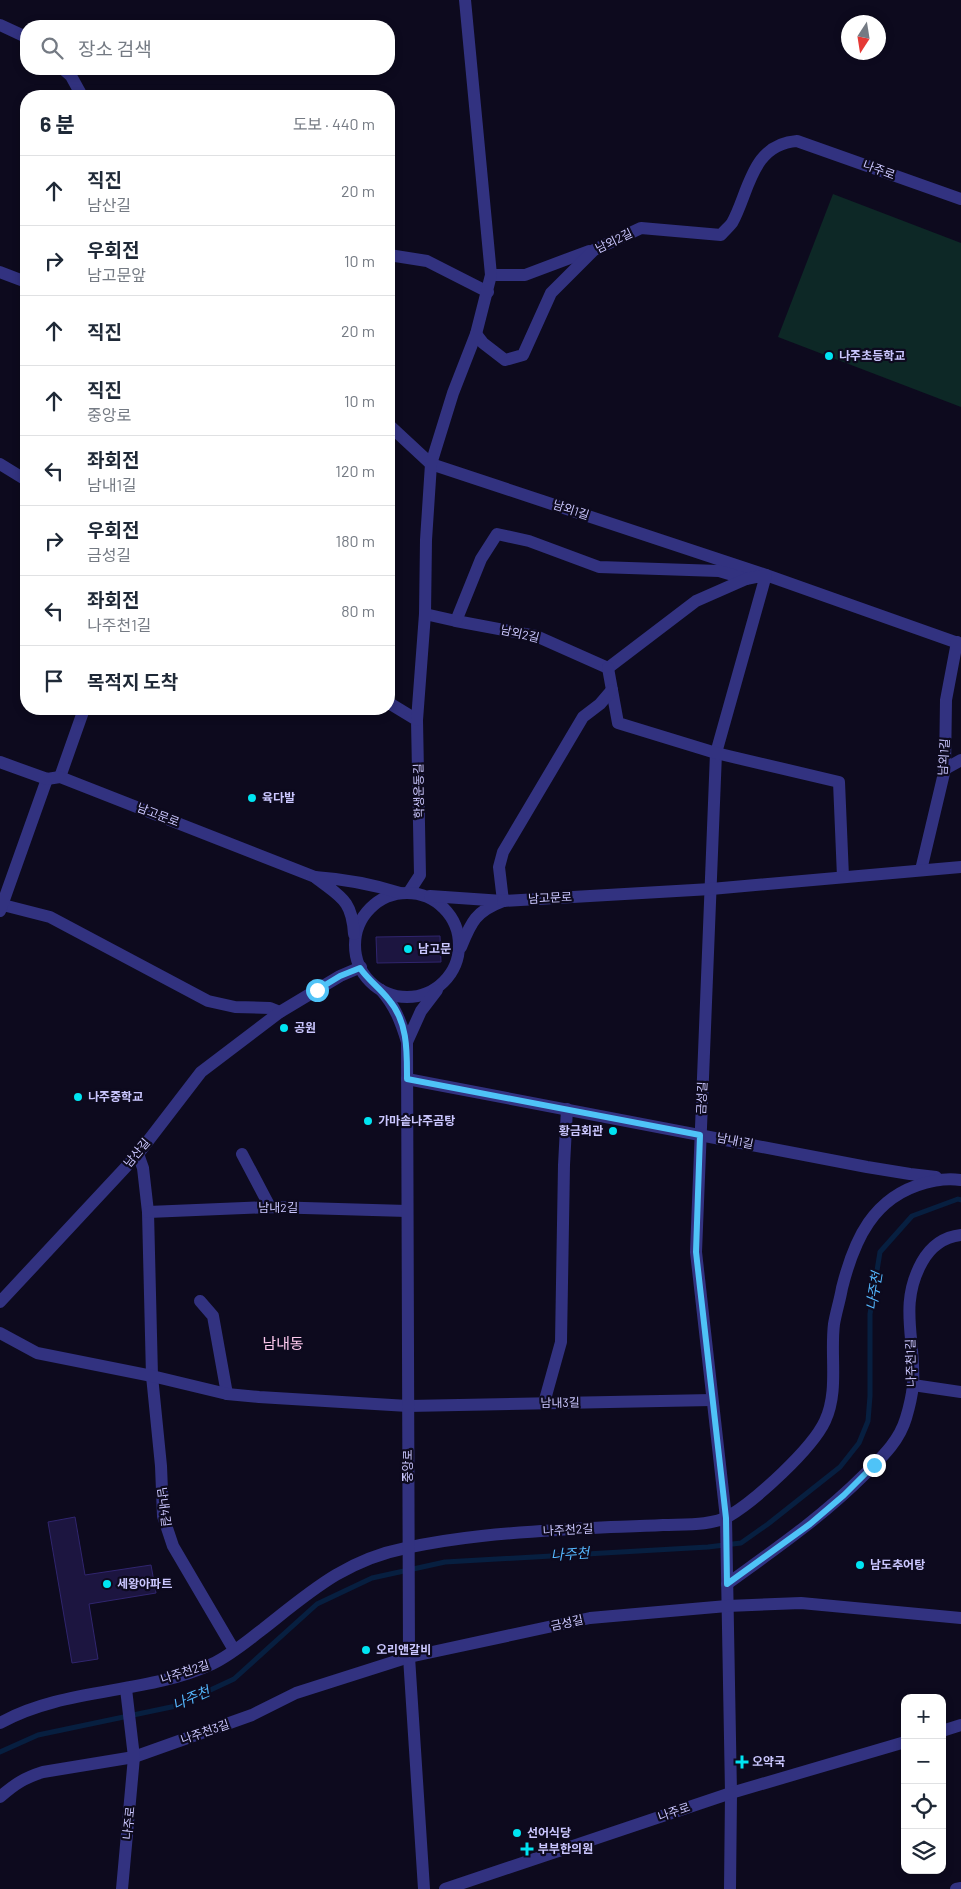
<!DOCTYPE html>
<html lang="ko">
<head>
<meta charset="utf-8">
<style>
  :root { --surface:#fff; --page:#f6f6f7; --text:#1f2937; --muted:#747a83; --line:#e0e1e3 }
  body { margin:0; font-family:Barlow,"Noto Sans KR",sans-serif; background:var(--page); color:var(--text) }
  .controls { position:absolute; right:15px; bottom:15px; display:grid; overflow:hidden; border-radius:10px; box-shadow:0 2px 8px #0003 }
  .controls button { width:45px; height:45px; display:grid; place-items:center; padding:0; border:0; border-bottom:1px solid var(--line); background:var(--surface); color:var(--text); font:25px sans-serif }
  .compass { position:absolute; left:841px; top:15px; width:45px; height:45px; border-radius:50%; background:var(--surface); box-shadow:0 2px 8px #0003; rotate:192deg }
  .stop { position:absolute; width:15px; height:15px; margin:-11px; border:4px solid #4fc3f7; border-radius:50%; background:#fff }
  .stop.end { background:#4fc3f7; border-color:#fff; box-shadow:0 1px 5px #0008 }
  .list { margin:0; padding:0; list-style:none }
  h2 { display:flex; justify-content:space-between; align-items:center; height:65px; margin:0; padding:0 20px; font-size:21px }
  h2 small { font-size:16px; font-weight:400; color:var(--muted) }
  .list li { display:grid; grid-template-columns:32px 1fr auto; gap:15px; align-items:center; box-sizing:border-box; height:70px; padding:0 20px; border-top:1px solid var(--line) }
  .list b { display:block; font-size:19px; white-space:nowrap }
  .list p { margin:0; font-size:16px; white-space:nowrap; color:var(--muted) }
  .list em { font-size:16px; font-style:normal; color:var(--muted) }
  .icon { flex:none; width:28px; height:28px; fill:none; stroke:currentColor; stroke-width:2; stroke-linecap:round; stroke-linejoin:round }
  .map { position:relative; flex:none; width:961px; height:1889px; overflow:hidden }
  .search { position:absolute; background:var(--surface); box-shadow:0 2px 8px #0003; left:20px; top:20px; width:375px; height:55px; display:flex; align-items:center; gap:12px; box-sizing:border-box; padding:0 18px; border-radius:20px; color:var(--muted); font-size:19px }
  .panel { position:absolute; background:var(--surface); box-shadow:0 2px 8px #0003; left:20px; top:90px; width:375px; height:625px; border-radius:20px }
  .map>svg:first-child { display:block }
  .green { fill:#0d2826 }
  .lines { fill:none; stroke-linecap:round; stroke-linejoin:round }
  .stream { stroke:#071f40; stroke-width:5 }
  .building { fill:#1c1540; stroke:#30256e }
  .minor { stroke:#323280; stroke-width:12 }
  .tertiary { stroke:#323280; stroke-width:12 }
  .route { stroke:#4fc3f7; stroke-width:6 }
  .poi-dot { fill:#00e5f2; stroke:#0d0a1e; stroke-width:2 }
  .labels { text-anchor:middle; stroke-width:4.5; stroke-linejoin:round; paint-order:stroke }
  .street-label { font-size:12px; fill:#cbc7ff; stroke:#0d0a1e }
  .poi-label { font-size:12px; font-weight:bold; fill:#cbc7ff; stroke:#0d0a1e; text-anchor:start }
  .water-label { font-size:14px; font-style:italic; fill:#55b8ff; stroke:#0d0a1e }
  .quarter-label { font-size:15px; fill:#ffc9ee; stroke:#0d0a1e }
</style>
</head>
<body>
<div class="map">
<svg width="961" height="1889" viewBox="0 0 961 1889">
  <rect width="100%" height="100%" fill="#0d0a1e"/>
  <path class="green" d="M833,194l128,49v164l-183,-70z"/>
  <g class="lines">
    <path class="stream" d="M0,1752l38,-17 138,-29 58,-27 83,-75 55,-26 73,-16 263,-15 33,-4 27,-19 72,-57 19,-24 9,-22 2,-25v-82l10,-62 32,-36 46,-17 3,1"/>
  </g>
  <g class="building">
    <path d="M440,936l1,26 -64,1 -1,-26z"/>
    <path d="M75,1517l10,58 66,-10 5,28 -67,11 9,55 -26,4 -24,-141z"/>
  </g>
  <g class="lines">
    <g class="minor">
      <path d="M0,25l26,12"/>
      <path d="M63,69l8,7 11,20"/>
      <path d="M389,255l38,6 61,31"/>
      <path d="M0,272l26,10"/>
      <path d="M491,275h34l64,-24"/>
      <path d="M476,334l7,9 22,17 18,-5 28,-62 43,-43 47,-22 80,7c3,-4 8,-8 11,-12 17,-30 19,-79 65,-82l164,58"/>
      <path d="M389,425l42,39 335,111 195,69"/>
      <path d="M0,464l26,16"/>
      <path d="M425,614l31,7 80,15 72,32"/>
      <path d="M456,621l25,-62 16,-25 32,7 70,26 120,4 27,8"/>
      <path d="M608,668l88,-67 50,-22 20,-4 -50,178 -20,499 30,266 5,275 -1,96"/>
      <path d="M608,668l10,55 98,30 123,29 4,95"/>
      <path d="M389,703l28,17 3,155 -11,17"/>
      <path d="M417,720l8,-106 1,-74 5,-76 22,-71 23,-59 15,-59 -26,-275"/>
      <path d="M945,769l16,-9"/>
      <path d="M60,777l24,-68"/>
      <path d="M921,870l24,-101 1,-69 11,-58"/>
      <path d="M503,901l-4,-34 4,-15 80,-135 17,-13 12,-14"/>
      <path d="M3,905l47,12 158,84 27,6 35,1 10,4"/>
      <path d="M0,911l47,-132"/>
      <path d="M407,1079l460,88 43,7 26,3"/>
      <path d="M138,1154l5,14 5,44 4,164 9,90 2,50 10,30 61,104"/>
      <path d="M242,1154l28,53"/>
      <path d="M148,1212l122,-5 137,4"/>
      <path d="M200,1301l13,15 14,78"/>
      <path d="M0,1302l138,-148 63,-82 79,-60 60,-36 21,-9"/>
      <path d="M0,1333l37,20 115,23 75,18 32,3 149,9 304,-6"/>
      <path d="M913,1385l48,7"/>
      <path d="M544,1403l17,-61 3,-177 3,-56"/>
      <path d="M727,1584c47,-34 95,-67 137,-109 17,-17 35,-33 42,-57 3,-10 6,-23 7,-33 3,-45 -15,-80 9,-123 9,-16 21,-25 39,-27"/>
      <path d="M0,1723c64,-36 145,-28 212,-59 19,-9 35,-23 51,-35 47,-37 82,-69 143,-81 50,-11 101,-15 152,-18 35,-3 70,-3 105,-5 19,-1 49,1 66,-9 27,-16 83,-67 96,-95 14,-30 5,-65 9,-97 2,-12 6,-24 8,-36 12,-48 31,-91 83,-105 13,-3 22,-5 36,-3"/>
      <path d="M942,1731l19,-6"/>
      <path d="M0,1797c15,-13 24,-19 43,-25l91,-15 118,-42 44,-22 113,-36 181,-39 137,-12 74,-3 160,15"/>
      <path d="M122,1889l12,-132 -8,-68"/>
      <path d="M445,1889l286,-96 174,-51"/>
      <path d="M956,1889l5,-1"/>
    </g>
    <g class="tertiary">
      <path d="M0,762l47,17 13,-2 255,100"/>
      <circle cx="407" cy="945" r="52"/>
      <path d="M430,896l73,5c-27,10 -32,21 -42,46"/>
      <path d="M503,901l208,-12 250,-22"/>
      <path d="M354,934c-2,-35 -14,-37 -39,-57 29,2 57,7 85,16"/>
      <path d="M381,990c14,16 20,32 26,52l14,-31 16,-21"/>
      <path d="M407,1042l2,615 15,232"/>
    </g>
  </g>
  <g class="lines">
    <path class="route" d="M317,990l23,-14 20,-8c8,12 20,20 29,32 19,22 18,52 18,79l293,56 -4,117 30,266 1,66 83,-60 34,-29 30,-30"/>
  </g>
  <g class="poi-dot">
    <circle cx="829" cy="356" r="5"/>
    <circle cx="252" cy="798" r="5"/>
    <circle cx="408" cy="949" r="5"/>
    <circle cx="284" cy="1028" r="5"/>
    <circle cx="78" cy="1097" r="5"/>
    <circle cx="368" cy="1121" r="5"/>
    <circle cx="613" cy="1131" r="5"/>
    <circle cx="860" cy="1565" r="5"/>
    <circle cx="107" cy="1584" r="5"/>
    <circle cx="366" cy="1650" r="5"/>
    <path d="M739.5 1754.5h5v5h5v5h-5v5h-5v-5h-5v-5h5z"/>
    <circle cx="517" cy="1833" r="5"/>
    <path d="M524.5 1841.5h5v5h5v5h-5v5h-5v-5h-5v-5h5z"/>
  </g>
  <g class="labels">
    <g class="street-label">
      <text transform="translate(879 170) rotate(20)" y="4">나주로</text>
      <text transform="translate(614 241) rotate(-26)" y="4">남외2길</text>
      <text transform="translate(571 510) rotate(18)" y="4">남외1길</text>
      <text transform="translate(520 634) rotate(13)" y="4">남외2길</text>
      <text transform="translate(944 757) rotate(-86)" y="4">남외1길</text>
      <text transform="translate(419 791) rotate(-91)" y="4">학생운동길</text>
      <text transform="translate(158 815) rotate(21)" y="4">남고문로</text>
      <text transform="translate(550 898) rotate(-3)" y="4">남고문로</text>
      <text transform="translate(702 1098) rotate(-87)" y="4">금성길</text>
      <text transform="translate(735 1141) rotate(11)" y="4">남내1길</text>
      <text transform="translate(137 1153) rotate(-50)" y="4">남산길</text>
      <text x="278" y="1212">남내2길</text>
      <text transform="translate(911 1363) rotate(-91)" y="4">나주천1길</text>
      <text transform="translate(560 1403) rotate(-1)" y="4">남내3길</text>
      <text transform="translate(408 1466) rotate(-90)" y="4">중앙로</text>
      <text transform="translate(164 1507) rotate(83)" y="4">남내4길</text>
      <text transform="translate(568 1530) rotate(-3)" y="4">나주천2길</text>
      <text transform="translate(567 1623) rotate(-13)" y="4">금성길</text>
      <text transform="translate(185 1672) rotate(-18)" y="4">나주천2길</text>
      <text transform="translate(205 1732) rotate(-19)" y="4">나주천3길</text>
      <text transform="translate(674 1812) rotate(-19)" y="4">나주로</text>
      <text transform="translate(129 1823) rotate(-84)" y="4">나주로</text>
    </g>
    <g class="poi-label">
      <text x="839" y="360">나주초등학교</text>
      <text x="262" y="802">육다발</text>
      <text x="418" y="953">남고문</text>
      <text x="294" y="1032">공원</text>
      <text x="88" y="1101">나주중학교</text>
      <text x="378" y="1125">가마솥나주곰탕</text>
      <text x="603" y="1135" text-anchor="end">황금회관</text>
      <text x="870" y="1569">남도추어탕</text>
      <text x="117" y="1588">세왕아파트</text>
      <text x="376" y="1654">오리앤갈비</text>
      <text x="752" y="1766">오약국</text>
      <text x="527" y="1837">선어식당</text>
      <text x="538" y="1853">부부한의원</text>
    </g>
    <g class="water-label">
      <text transform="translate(874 1291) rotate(-81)" y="5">나주천</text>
      <text transform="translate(570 1554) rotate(-4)" y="5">나주천</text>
      <text transform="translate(191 1698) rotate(-23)" y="5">나주천</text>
    </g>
    <g class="quarter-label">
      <text x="283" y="1349">남내동</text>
    </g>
  </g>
</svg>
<div class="controls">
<button>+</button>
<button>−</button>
<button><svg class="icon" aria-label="locate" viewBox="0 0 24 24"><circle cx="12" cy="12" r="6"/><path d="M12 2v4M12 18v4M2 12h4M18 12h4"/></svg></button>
<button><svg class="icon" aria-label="layers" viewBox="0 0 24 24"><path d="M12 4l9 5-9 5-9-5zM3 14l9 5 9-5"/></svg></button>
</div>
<svg class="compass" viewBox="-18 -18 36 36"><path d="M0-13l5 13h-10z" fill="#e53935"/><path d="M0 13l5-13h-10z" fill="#747a83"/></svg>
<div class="stop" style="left:317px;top:990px"></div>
<div class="stop end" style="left:874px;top:1465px"></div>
<div class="search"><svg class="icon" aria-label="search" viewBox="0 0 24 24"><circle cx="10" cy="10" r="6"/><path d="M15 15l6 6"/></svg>장소 검색</div>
<section class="panel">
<h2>6 분<small>도보 · 440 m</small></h2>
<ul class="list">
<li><svg class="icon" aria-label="ahead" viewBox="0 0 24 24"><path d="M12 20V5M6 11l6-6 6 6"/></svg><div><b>직진</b><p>남산길</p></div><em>20 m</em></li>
<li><svg class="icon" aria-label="right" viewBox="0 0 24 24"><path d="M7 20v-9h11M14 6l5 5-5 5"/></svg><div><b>우회전</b><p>남고문앞</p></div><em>10 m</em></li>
<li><svg class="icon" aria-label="ahead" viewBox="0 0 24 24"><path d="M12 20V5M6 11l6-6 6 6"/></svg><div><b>직진</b></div><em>20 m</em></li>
<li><svg class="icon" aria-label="ahead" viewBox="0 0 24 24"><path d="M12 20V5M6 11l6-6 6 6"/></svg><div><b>직진</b><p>중앙로</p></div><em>10 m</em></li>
<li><svg class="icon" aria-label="left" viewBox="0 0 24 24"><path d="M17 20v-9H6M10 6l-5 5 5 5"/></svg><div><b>좌회전</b><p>남내1길</p></div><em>120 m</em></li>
<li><svg class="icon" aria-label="right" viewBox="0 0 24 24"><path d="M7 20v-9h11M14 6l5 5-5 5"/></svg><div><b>우회전</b><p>금성길</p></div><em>180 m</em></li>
<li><svg class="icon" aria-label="left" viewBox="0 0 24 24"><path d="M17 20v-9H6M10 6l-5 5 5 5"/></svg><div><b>좌회전</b><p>나주천1길</p></div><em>80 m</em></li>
<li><svg class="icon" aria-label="arrive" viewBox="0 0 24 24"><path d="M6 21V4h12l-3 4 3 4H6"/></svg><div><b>목적지 도착</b></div></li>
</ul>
</section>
</div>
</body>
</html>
